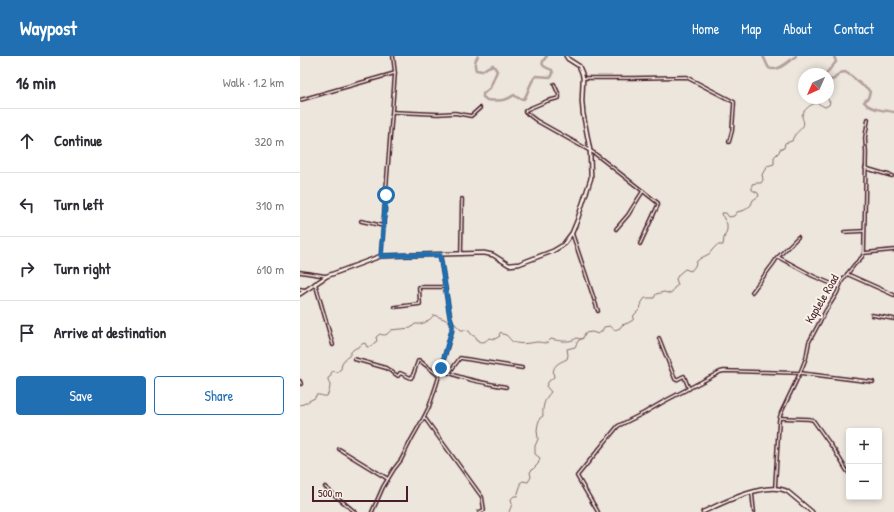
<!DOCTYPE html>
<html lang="en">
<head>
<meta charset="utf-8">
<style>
  :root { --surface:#fff; --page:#f7f7f7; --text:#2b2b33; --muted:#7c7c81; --line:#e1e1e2; --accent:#1f6fb2 }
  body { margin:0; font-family:"Patrick Hand",sans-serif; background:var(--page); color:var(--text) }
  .controls { position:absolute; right:12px; bottom:12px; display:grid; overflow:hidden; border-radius:4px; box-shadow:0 2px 6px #0003 }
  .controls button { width:36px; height:36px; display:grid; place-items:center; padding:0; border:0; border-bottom:1px solid var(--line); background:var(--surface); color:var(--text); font:20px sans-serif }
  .compass { position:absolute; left:498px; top:12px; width:36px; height:36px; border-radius:50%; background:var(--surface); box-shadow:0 2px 6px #0003; rotate:225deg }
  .scale { position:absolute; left:12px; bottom:10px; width:96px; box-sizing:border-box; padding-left:4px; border:2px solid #4a1f2b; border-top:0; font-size:11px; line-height:14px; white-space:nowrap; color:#4a1f2b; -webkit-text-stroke:3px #f7f3e8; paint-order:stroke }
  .stop { position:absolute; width:12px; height:12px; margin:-9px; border:3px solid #1f6fb2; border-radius:50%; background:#fff }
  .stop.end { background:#1f6fb2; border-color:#fff; box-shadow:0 1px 4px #0008 }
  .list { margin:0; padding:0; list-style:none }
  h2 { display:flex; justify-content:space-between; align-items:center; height:52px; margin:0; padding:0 16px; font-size:17px }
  h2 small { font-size:13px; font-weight:400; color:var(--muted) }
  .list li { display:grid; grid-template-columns:26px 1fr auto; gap:12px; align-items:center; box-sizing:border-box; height:64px; padding:0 16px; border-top:1px solid var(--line) }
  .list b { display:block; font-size:15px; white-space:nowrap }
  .list em { font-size:13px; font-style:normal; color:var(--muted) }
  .actions { display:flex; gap:8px; padding:12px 16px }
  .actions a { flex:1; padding:9px 0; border:1px solid var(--accent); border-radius:4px; text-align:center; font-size:14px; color:var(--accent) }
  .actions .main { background:var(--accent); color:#fff }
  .icon { flex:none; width:22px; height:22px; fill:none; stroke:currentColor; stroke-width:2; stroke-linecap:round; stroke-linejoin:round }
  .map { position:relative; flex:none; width:594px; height:456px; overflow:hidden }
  header { display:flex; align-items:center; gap:24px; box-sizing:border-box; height:56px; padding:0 20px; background:var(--accent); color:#fff }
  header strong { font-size:19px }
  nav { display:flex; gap:22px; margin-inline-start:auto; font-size:14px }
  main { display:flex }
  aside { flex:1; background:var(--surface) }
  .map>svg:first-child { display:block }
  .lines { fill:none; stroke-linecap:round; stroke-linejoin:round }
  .stream { stroke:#896c6f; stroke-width:1 }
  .river { stroke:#b39f9d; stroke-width:2.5 }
  .minor-casing { stroke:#4a1f2b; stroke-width:4.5 }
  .tertiary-casing { stroke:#4a1f2b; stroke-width:5.5 }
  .minor { stroke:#f7f3e8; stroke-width:1.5 }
  .tertiary { stroke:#f7f3e8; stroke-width:2.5 }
  .route { stroke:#1f6fb2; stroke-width:5 }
  .labels { text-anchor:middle; stroke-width:4; stroke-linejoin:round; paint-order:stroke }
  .street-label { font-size:12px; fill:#4a1f2b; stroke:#f7f3e8 }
</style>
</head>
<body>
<header>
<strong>Waypost</strong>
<nav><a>Home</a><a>Map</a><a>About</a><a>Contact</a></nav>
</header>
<main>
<aside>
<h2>16 min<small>Walk · 1.2 km</small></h2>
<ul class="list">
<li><svg class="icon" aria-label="ahead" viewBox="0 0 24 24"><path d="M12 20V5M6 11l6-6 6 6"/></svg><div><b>Continue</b></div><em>320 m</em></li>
<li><svg class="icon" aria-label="left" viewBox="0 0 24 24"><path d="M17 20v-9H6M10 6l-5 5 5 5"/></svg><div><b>Turn left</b></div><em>310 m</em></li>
<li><svg class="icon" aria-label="right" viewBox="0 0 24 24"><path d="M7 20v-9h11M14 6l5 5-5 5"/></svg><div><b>Turn right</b></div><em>610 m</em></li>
<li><svg class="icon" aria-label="arrive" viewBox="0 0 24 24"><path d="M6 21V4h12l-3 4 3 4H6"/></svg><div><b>Arrive at destination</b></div></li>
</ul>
<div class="actions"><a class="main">Save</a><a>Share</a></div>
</aside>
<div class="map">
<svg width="594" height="456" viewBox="0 0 594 456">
  <rect width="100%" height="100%" fill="#ece6dd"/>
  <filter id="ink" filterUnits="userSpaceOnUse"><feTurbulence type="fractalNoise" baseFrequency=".025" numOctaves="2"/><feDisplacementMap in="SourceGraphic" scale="8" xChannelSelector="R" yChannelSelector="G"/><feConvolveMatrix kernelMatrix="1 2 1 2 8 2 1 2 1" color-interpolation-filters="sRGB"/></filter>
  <g filter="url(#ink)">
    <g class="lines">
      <g class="stream">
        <path d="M528,31l1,-5 2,-2"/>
        <path d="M0,349c6,-1 9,-5 15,-7l1,-3c4,-1 7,2 11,1 2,-4 3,-7 3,-11 -1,-3 -2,-4 -2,-7l3,-2v-3l2,-2 4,1 4,-3 1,-6 3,-4 4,-3 2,-4 3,-3 6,-3 2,-2 3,-1 2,4 5,-1 2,-3 3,-2 -1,-4 4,-3c5,2 7,1 11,-4l20,-2 4,-4c8,1 14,-3 19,-9l10,4 5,3 5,1 7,7h4l4,1 3,4 4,2 2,4c5,2 7,1 11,-3l6,1 5,-3 -1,-2 2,-2 2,2 3,1c3,2 4,5 7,7 7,3 17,1 24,0 3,0 6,1 10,1l4,-4c8,2 19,4 26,-1l3,1 3,-1"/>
        <path d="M209,456l3,-8 -1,-5 3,-3h3l3,-9v-4l3,-2 5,1 3,-5 -1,-5 8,-8 2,-6 -5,-4v-8l3,-7 -1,-9 1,-6 2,-6 3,-2c-1,-9 2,-18 8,-24l-5,-6 3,-5 5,-4c-3,-11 4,-14 13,-18l1,-4 -1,-6 8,-2 3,-6 5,-3 2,-5 7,-1 6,2 4,-3 2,-4 6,-1 5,4 5,-2 2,-3 6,-2 5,-3 1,-5 6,-6 2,-7 3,-4h9l2,-4 8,-2 7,2 3,-6 4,-3 -2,-6 3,-5 6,-5 6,2 4,-5 2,-5 4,-3 8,-4 4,-5 4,-4h6l1,-7 3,-8v-6l-4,-7 -1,-4h4l3,4 5,-1 3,-4 8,-2 6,-5 2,-5 6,-4 -1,-3 -6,-3v-6l4,-1h5l2,-3 -1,-6 4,-4 1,-4 7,-2v-7l5,-5 1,-3 4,-1 1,-5 7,-2c2,-8 8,-10 11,-15 2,-4 -1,-7 -1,-10 1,-6 9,-12 14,-13 3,0 6,3 9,4l4,-2 1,-3 -3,-4"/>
      </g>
      <g class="river">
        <path d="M178,0c-3,4 -4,9 -2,14l6,1 6,-4 5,-2 4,6 -7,17 -7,6v3l4,3c8,1 20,1 27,-5l4,3 6,1c5,-7 5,-16 12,-23l14,1 2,-1 1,-3 -1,-3c-8,-3 -14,-5 -5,-14"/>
        <path d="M463,0c2,3 4,10 6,12 8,5 21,-8 27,-12"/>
        <path d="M526,18l3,-4 7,-8 -2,-6"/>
        <path d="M528,22l3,2 3,-1 6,-6 5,-1 5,3 13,11 4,2 3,4 -2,6 -4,4c7,8 20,8 30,10"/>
      </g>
      <g class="minor-casing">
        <g id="minor">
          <path d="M283,22h50l53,-1 48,25v2l-2,27 -3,11"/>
          <path d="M254,28l5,11v3l-12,3 -19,8 -3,2v1l12,9 57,32 64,50v2l-18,39"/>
          <path d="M0,44l95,-27"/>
          <path d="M93,56l45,2 17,-1 16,3 9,-8"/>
          <path d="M565,112l27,8"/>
          <path d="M61,165l23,5"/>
          <path d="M316,173l12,-14 15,-24"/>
          <path d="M544,176l20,-1"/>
          <path d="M272,177l26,78"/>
          <path d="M564,197l30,-3"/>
          <path d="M161,198l1,-55"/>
          <path d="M81,200l14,-183 -2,-17"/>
          <path d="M478,201l35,19 26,11"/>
          <path d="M0,216l26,4"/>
          <path d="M547,218l47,21"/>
          <path d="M15,227l18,62"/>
          <path d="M0,233l6,1"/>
          <path d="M452,236l21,-28 4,-6 21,-21"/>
          <path d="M95,251l25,-3 -1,-17h26"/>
          <path d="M572,259l22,4"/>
          <path d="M359,282l16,41 1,1 8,-4 5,13"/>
          <path d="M54,303l32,9 12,8 2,-3 11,5 2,-3 5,-14 1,-1 20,16"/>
          <path d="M141,312c15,11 46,15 65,19"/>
          <path d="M149,317l11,-15 62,10"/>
          <path d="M0,325l1,3"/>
          <path d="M124,361l58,80 2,13 -5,2"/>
          <path d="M480,362l29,1 4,1 22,31 12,20 2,2"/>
          <path d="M39,393l49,30"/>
          <path d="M25,431l30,25"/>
          <path d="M475,432l4,-68 2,-7 19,-40 6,-15 3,-16 16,-30 12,-19 5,-12 12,-16 8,-8 2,-4 2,-101 -1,-14 3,-19"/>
          <path d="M452,437l2,19"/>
          <path d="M72,456l11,-25 11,-18 7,-9 10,-20 13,-23 5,-10 8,-24 15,-53v-7l-2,-6 -10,-62"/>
          <path d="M298,456l-21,-36 41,-50 26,-13 19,-11 57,-30 4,-1 76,2 73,9"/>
        </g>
      </g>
      <g class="tertiary-casing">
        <g id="tertiary">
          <path d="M0,238l27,-18 54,-20 103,-3 9,2 16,10 10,-1 34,-13 10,-6 9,-12 5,-12 14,-43 -1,-28 -7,-37 -1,-12 1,-23 -1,-5 -3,-7 -11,-7 -2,-3"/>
          <path d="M403,456c19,-9 65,-32 85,-20l24,20"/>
        </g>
      </g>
      <use href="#minor" class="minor"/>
      <use href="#tertiary" class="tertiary"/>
    </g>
  </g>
  <g class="lines" filter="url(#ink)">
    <path class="route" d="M86,139l-5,61 25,-1h34l10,62 2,6v7l-11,38"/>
  </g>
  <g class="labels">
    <g class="street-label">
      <text transform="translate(522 243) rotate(-60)" y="4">Kaplele Road</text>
    </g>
  </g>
</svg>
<div class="controls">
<button>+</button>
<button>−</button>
</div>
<svg class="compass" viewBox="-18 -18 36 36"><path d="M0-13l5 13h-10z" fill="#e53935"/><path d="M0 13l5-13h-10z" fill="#7c7c81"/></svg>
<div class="scale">500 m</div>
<div class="stop" style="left:86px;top:139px"></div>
<div class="stop end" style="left:141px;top:312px"></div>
</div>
</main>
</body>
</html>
